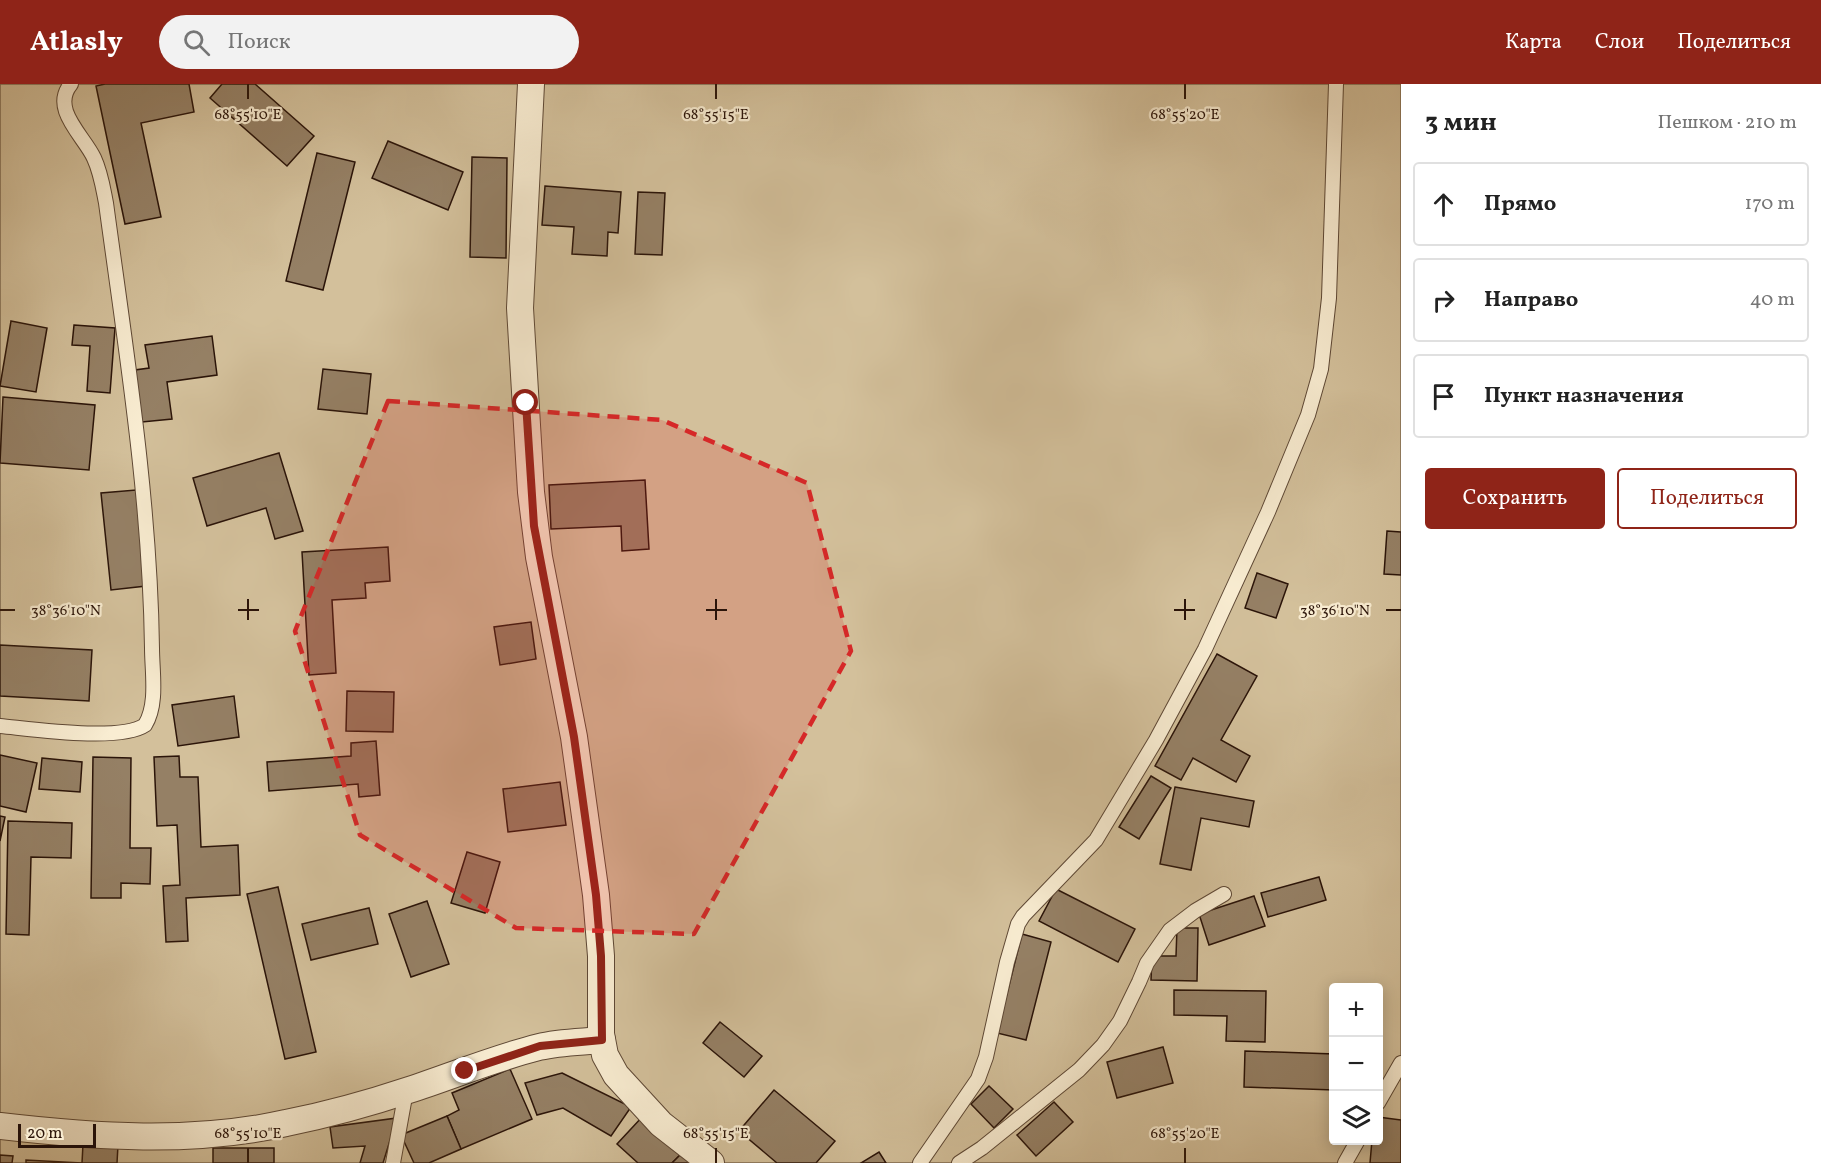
<!DOCTYPE html>
<html lang="ru">
<head>
<meta charset="utf-8">
<style>
  :root { --surface:#fff; --page:#f2f2f2; --text:#222; --muted:#767676; --line:#e0e0e0; --accent:#8f2418 }
  body { margin:0; font-family:Vollkorn,serif; background:var(--page); color:var(--text) }
  .controls { position:absolute; right:18px; bottom:18px; display:grid; overflow:hidden; border-radius:6px; box-shadow:0 3px 15px #0003 }
  .controls button { width:54px; height:54px; display:grid; place-items:center; padding:0; border:0; border-bottom:2px solid var(--line); background:var(--surface); color:var(--text); font:30px sans-serif }
  .scale { position:absolute; left:18px; bottom:15px; width:78px; box-sizing:border-box; padding-left:6px; border:3px solid #2b1409; border-top:0; font-size:16px; line-height:21px; white-space:nowrap; color:#2b1409; -webkit-text-stroke:4px #f9edd2; paint-order:stroke }
  .stop { position:absolute; width:18px; height:18px; margin:-14px; border:4px solid #8f2418; border-radius:50%; background:#fff }
  .stop.end { background:#8f2418; border-color:#fff; box-shadow:0 2px 6px #0008 }
  .list { margin:0; padding:0; list-style:none }
  h2 { display:flex; justify-content:space-between; align-items:center; height:78px; margin:0; padding:0 24px; font-size:26px }
  h2 small { font-size:20px; font-weight:400; color:var(--muted) }
  .list li { display:grid; grid-template-columns:39px 1fr auto; gap:18px; align-items:center; box-sizing:border-box; height:84px; margin:0 12px 12px; padding:0 12px; border:2px solid var(--line); border-radius:6px }
  .list b { display:block; font-size:22px; white-space:nowrap }
  .list em { font-size:20px; font-style:normal; color:var(--muted) }
  .actions { display:flex; gap:12px; padding:18px 24px }
  .actions a { flex:1; padding:14px 0; border:2px solid var(--accent); border-radius:6px; text-align:center; font-size:21px; color:var(--accent) }
  .actions .main { background:var(--accent); color:#fff }
  .icon { flex:none; width:33px; height:33px; fill:none; stroke:currentColor; stroke-width:2; stroke-linecap:round; stroke-linejoin:round }
  .map { position:relative; flex:none; width:1401px; height:1079px; overflow:hidden }
  header { display:flex; align-items:center; gap:36px; box-sizing:border-box; height:84px; padding:0 30px; background:var(--accent); color:#fff }
  header strong { font-size:28px }
  nav { display:flex; gap:33px; margin-inline-start:auto; font-size:21px }
  .search { width:420px; height:54px; background:var(--page); display:flex; align-items:center; gap:15px; box-sizing:border-box; padding:0 21px; border-radius:33px; color:var(--muted); font-size:22px }
  main { display:flex }
  aside { flex:1; background:var(--surface) }
  .map>svg:first-child { display:block }
  .green { fill:#d3c09b; stroke:#7f6a52; stroke-width:1.5; fill-rule:evenodd }
  .building { fill:#958065; stroke:#2b1409; stroke-width:1.5 }
  .lines { fill:none; stroke-linecap:round; stroke-linejoin:round }
  .service-casing { stroke:#5e4835; stroke-width:16 }
  .minor-casing { stroke:#5e4835; stroke-width:28 }
  .service { stroke:#f9edd2; stroke-width:14 }
  .minor { stroke:#f9edd2; stroke-width:26 }
  .route { stroke:#8f2418; stroke-width:8 }
  .marked { fill:#d62828; fill-opacity:0.2; stroke:#d62828; stroke-width:4.5; stroke-dasharray:12 8; stroke-linejoin:round }
  .ticks { fill:none; stroke:#2b1409; stroke-width:2 }
  .ticks-label { font-size:15px; text-anchor:middle; fill:#2b1409; stroke:#f9edd2; stroke-width:4.5; stroke-linejoin:round; paint-order:stroke }
</style>
</head>
<body>
<header>
<strong>Atlasly</strong>
<div class="search"><svg class="icon" aria-label="search" viewBox="0 0 24 24"><circle cx="10" cy="10" r="6"/><path d="M15 15l6 6"/></svg>Поиск</div>
<nav><a>Карта</a><a>Слои</a><a>Поделиться</a></nav>
</header>
<main>
<div class="map">
<svg width="1401" height="1079" viewBox="0 0 1401 1079">
  <rect width="100%" height="100%" fill="#f6e3b9"/>
  <filter id="stains"><feTurbulence type="fractalNoise" baseFrequency=".00333" numOctaves="4"/><feColorMatrix values="0 0 0 0 .2 0 0 0 0 .09 0 0 0 0 .02 0 0 0 .5 -.17"/></filter>
  <radialGradient id="worn" r=".72"><stop offset=".6" stop-color="#630" stop-opacity="0"/><stop offset="1" stop-color="#630" stop-opacity=".3"/></radialGradient>
  <path class="green" d="M0,0h1401v1079h-1401zM1334,904h44v152h-44z"/>
  <g class="building">
    <path d="M105,0h84l5,28 -53,11 20,94 -36,7 -29,-138z"/>
    <path d="M222,0h33l59,52 -27,30 -77,-68z"/>
    <path d="M388,57l75,31 -15,38 -76,-32z"/>
    <path d="M317,69l38,9 -32,128 -37,-9z"/>
    <path d="M472,73l35,1 -1,100 -36,-1z"/>
    <path d="M545,102l76,6 -3,41 -10,-1 -1,24 -35,-2 2,-27 -32,-2z"/>
    <path d="M638,108l27,1 -3,62 -27,-1z"/>
    <path d="M11,237l36,7 -11,64 -36,-6z"/>
    <path d="M74,241l41,3 -5,65 -23,-2 3,-45 -18,-1z"/>
    <path d="M212,252l5,39 -50,7 5,37 -30,3 -7,-52 14,-2 -4,-23z"/>
    <path d="M323,285l48,5 -4,40 -49,-5z"/>
    <path d="M3,313l92,8 -6,65 -89,-7z"/>
    <path d="M279,369l24,78 -28,8 -9,-31 -59,18 -14,-48z"/>
    <path d="M645,396l4,69 -27,2 -1,-25 -70,3 -2,-44z"/>
    <path d="M136,406l10,96 -35,4 -10,-97z"/>
    <path d="M1387,447l14,1v43l-17,-1z"/>
    <path d="M388,463l2,34 -25,2 1,15 -34,2 4,73 -27,2 -7,-123z"/>
    <path d="M1257,489l31,11 -12,34 -31,-10z"/>
    <path d="M531,538l5,37 -36,6 -6,-38z"/>
    <path d="M0,561l92,5 -3,51 -89,-5z"/>
    <path d="M1217,570l40,22 -36,64 29,16 -14,26 -43,-24 -12,22 -26,-14z"/>
    <path d="M347,607l47,1 -1,40 -47,-1z"/>
    <path d="M234,612l5,41 -61,9 -6,-41z"/>
    <path d="M376,657l4,54 -21,2 -1,-13 -89,7 -2,-29 84,-6v-13z"/>
    <path d="M0,671l37,8 -11,49 -26,-6z"/>
    <path d="M179,672l1,21h18l3,70 37,-2 2,50 -54,3 2,43 -22,1 -3,-56 17,-1 -3,-60 -20,1 -3,-69z"/>
    <path d="M93,673l38,1 -1,90h21l-1,36 -29,-1v15h-30z"/>
    <path d="M42,674l40,4 -2,30 -41,-3z"/>
    <path d="M1151,692l20,12 -32,51 -20,-12z"/>
    <path d="M560,698l6,43 -58,7 -5,-43z"/>
    <path d="M1175,703l79,14 -5,26 -48,-9 -10,52 -31,-6z"/>
    <path d="M0,732l5,1 -5,24z"/>
    <path d="M8,737l64,2 -1,35 -40,-1 -2,78 -23,-1z"/>
    <path d="M467,768l33,10 -15,51 -34,-10z"/>
    <path d="M1319,793l7,23 -58,17 -7,-24z"/>
    <path d="M278,803l38,165 -31,7 -38,-165z"/>
    <path d="M1056,805l79,40 -17,33 -79,-41z"/>
    <path d="M1254,812l11,30 -56,19 -10,-31z"/>
    <path d="M427,817l22,63 -38,13 -22,-63z"/>
    <path d="M369,824l9,36 -67,16 -9,-36z"/>
    <path d="M1177,844h21l-1,53 -46,-1 1,-24h24z"/>
    <path d="M1022,850l29,8 -25,98 -29,-7z"/>
    <path d="M1174,906l92,1 -1,51 -39,-1 1,-25 -53,-1z"/>
    <path d="M720,938l42,34 -18,21 -41,-34z"/>
    <path d="M1163,963l10,36 -56,15 -10,-36z"/>
    <path d="M1245,967l89,3v36l-90,-3z"/>
    <path d="M510,985l22,50 -71,30 -14,-33 12,-6 -7,-17z"/>
    <path d="M562,989l69,34 -20,29 -48,-28 -26,7 -12,-32z"/>
    <path d="M989,1002l24,23 -19,19 -23,-24z"/>
    <path d="M774,1006l61,51 -19,22h-39l-38,-32z"/>
    <path d="M1054,1018l19,20 -37,34 -19,-21z"/>
    <path d="M447,1032l14,33 -32,14h-15l-13,-28z"/>
    <path d="M643,1032l40,36 -11,11h-34l-21,-19z"/>
    <path d="M1378,1033l23,3v43h-31l2,-23h6z"/>
    <path d="M397,1034l-14,45h-23l5,-17 -32,2 -3,-21z"/>
    <path d="M83,1060l35,1 -1,18h-91v-3l56,3z"/>
    <rect x="213" y="1064" width="61" height="15"/>
    <path d="M683,1068l12,11h-23z"/>
    <path d="M879,1068l7,11h-25z"/>
    <path d="M0,1071l13,1 -1,7h-12z"/>
  </g>
  <g class="lines">
    <g class="service-casing">
      <g id="service">
        <path d="M0,642c32,3 120,16 145,-1 13,-21 7,-53 7,-77 -2,-149 -26,-297 -46,-445 -3,-15 -5,-30 -12,-45 -10,-22 -44,-49 -23,-74"/>
        <path d="M1378,1019l23,-40"/>
        <path d="M393,1079l13,-72"/>
        <path d="M920,1079l58,-84 8,-22 21,-95 11,-38 5,-8 73,-76 60,-100 49,-91 63,-137 40,-97 13,-46 8,-71 7,-214"/>
        <path d="M959,1079l23,-15 97,-78 24,-25 17,-24 19,-39 8,-19 23,-33 25,-19 29,-17"/>
        <path d="M1345,1079l13,-23"/>
      </g>
    </g>
    <g class="minor-casing">
      <g id="minor">
        <path d="M531,0l-11,224 11,184 8,65 35,180 22,158 5,61v78l4,21 11,20 45,49 50,39"/>
        <path d="M0,1042c94,11 192,18 286,-3 40,-8 84,-20 123,-33 43,-14 86,-32 130,-43 20,-5 43,-5 63,-7"/>
      </g>
    </g>
    <use href="#service" class="service"/>
    <use href="#minor" class="minor"/>
  </g>
  <g class="lines">
    <path class="route" d="M465,987l75,-25 62,-6 -1,-84 -5,-61 -22,-158 -40,-211 -8,-123"/>
  </g>
  <path class="marked" d="M388,317l274,19 145,63 44,168 -157,283 -178,-6 -156,-93 -65,-204z"/>
  <path class="ticks" d="M248,0v15M716,0v15M1185,0v15M248,515v21M716,515v21M1185,515v21M0,526h15M238,526h21M706,526h21M1174,526h21M1386,526h15M248,1064v15M716,1064v15M1185,1064v15"/>
  <g class="ticks-label">
    <text x="248" y="35">68°55'10"E</text>
    <text x="716" y="35">68°55'15"E</text>
    <text x="1185" y="35">68°55'20"E</text>
    <text x="66" y="531">38°36'10"N</text>
    <text x="1335" y="531">38°36'10"N</text>
    <text x="248" y="1054">68°55'10"E</text>
    <text x="716" y="1054">68°55'15"E</text>
    <text x="1185" y="1054">68°55'20"E</text>
  </g>
  <rect width="100%" height="100%" filter="url(#stains)"/>
  <rect width="100%" height="100%" fill="url(#worn)"/>
</svg>
<div class="controls">
<button>+</button>
<button>−</button>
<button><svg class="icon" aria-label="layers" viewBox="0 0 24 24"><path d="M12 4l9 5-9 5-9-5zM3 14l9 5 9-5"/></svg></button>
</div>
<div class="scale">20 m</div>
<div class="stop" style="left:526px;top:319px"></div>
<div class="stop end" style="left:465px;top:987px"></div>
</div>
<aside>
<h2>3 мин<small>Пешком · 210 m</small></h2>
<ul class="list">
<li><svg class="icon" aria-label="ahead" viewBox="0 0 24 24"><path d="M12 20V5M6 11l6-6 6 6"/></svg><div><b>Прямо</b></div><em>170 m</em></li>
<li><svg class="icon" aria-label="right" viewBox="0 0 24 24"><path d="M7 20v-9h11M14 6l5 5-5 5"/></svg><div><b>Направо</b></div><em>40 m</em></li>
<li><svg class="icon" aria-label="arrive" viewBox="0 0 24 24"><path d="M6 21V4h12l-3 4 3 4H6"/></svg><div><b>Пункт назначения</b></div></li>
</ul>
<div class="actions"><a class="main">Сохранить</a><a>Поделиться</a></div>
</aside>
</main>
</body>
</html>
